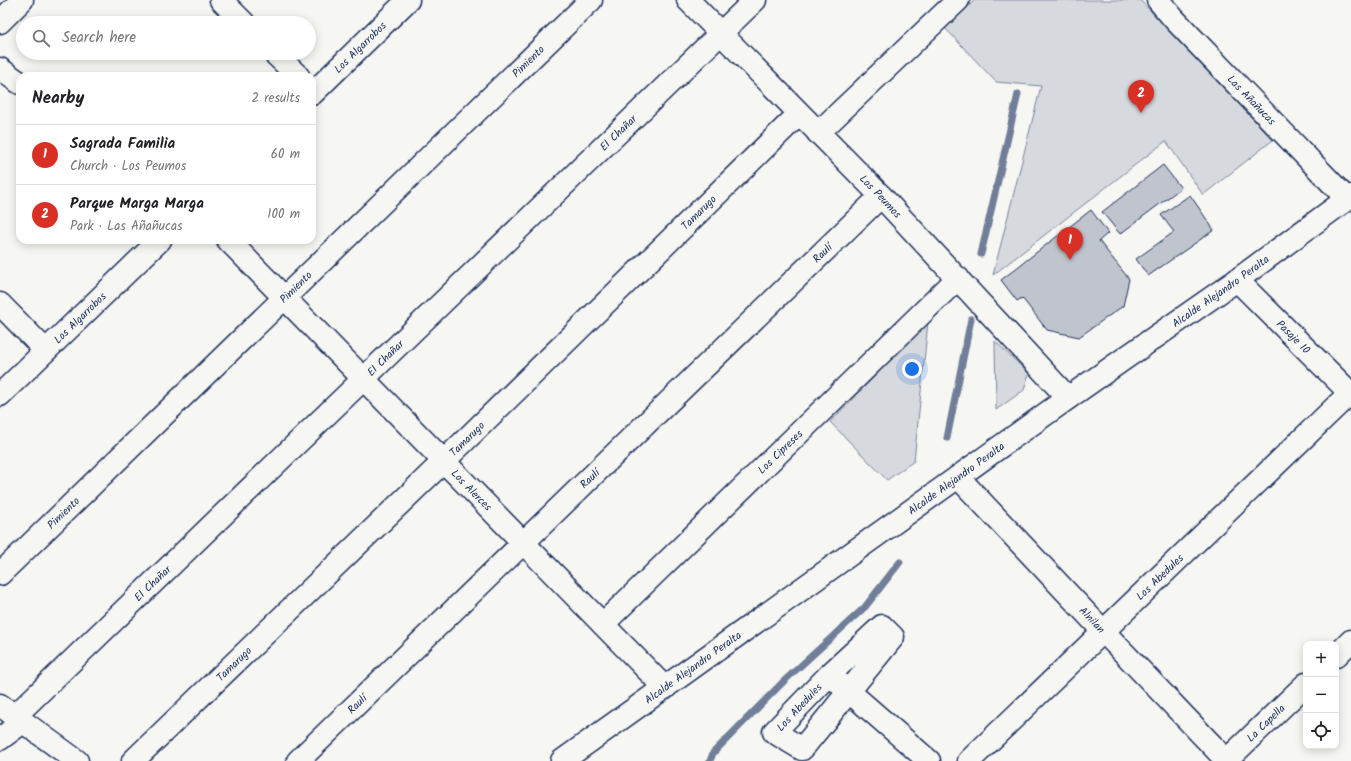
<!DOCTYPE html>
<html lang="en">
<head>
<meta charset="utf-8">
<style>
  :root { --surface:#fff; --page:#f2f2f2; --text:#202124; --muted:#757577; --line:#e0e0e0; --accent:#d93025 }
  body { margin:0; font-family:Kalam,sans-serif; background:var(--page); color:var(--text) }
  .controls { position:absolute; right:12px; bottom:12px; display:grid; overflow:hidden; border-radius:8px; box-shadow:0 2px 10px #0003 }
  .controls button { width:36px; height:36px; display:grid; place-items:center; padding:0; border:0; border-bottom:1px solid var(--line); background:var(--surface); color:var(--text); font:20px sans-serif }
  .you { position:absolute; left:912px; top:369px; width:14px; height:14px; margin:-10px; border:3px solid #fff; border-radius:50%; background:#1a73e8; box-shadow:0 0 0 6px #1a73e833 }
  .badge { display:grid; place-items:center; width:26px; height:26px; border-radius:50%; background:var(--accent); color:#fff; font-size:13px; font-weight:700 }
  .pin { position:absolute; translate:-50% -33px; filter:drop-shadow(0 1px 2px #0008) }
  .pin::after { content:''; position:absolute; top:21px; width:14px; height:12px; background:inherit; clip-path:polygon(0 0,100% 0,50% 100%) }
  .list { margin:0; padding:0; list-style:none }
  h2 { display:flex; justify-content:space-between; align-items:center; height:52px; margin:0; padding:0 16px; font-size:17px }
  h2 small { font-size:13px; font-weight:400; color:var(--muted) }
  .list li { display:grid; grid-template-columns:26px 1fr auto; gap:12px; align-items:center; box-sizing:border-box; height:60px; padding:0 16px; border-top:1px solid var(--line) }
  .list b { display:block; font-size:15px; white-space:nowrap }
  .list p { margin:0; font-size:13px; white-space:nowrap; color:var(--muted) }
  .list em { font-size:13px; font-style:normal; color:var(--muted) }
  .icon { flex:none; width:22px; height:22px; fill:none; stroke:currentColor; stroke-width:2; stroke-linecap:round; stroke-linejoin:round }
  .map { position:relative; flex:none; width:1351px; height:761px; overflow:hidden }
  .search { position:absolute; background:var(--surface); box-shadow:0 2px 10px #0003; left:16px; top:16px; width:300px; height:44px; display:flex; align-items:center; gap:10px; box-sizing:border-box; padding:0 14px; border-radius:22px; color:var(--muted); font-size:15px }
  .panel { position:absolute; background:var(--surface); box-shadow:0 2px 10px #0003; left:16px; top:72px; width:300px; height:172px; border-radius:12px }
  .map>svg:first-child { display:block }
  .green { fill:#d6d9dd; stroke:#78849e }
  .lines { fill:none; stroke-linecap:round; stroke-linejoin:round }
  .stream { stroke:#717e99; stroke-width:7 }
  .building { fill:#c0c4cd; stroke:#1b2f5e }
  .minor-casing { stroke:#1b2f5e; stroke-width:25 }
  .major-casing { stroke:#1b2f5e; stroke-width:25 }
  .minor { stroke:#f6f6f2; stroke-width:22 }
  .major { stroke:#f6f6f2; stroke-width:22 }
  .labels { text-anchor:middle; stroke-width:3.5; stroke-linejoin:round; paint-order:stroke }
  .street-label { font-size:11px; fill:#1b2f5e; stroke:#f6f6f2 }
</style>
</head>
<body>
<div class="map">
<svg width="1351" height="761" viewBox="0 0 1351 761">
  <rect width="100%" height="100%" fill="#f6f6f2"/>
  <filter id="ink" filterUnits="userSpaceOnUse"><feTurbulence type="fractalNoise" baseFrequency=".025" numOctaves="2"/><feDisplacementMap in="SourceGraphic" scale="8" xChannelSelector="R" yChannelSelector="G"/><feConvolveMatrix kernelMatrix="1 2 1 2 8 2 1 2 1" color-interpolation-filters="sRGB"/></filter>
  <g filter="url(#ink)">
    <g class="green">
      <path d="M975,0h165l133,140 -70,55 -37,-54 -173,134 48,-189 -45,-4 -51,-54z"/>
      <path d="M928,322l-14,139 -27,19 -57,-58z"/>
      <path d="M995,341l34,33 -5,16 -28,20z"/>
    </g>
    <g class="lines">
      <g class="stream">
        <path d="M981,254l37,-160"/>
        <path d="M947,438l24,-119"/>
        <path d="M710,761l3,-8 71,-72 81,-74 35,-45"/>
      </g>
    </g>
    <g class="building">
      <path d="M1163,165l18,23 -61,46 -18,-22z"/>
      <path d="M1190,195l24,35 -66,46 -12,-17 38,-27 -13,-17z"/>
      <path d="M1091,210l17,23 -9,8 30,38 -6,27 -44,31 -32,-7 -25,-32 -5,3 -16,-21z"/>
    </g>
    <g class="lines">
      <g class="minor-casing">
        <g id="minor">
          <path d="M221,0l23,23"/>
          <path id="s1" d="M688,0l193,196 187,202"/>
          <path id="s2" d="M1158,0l16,19 173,180"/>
          <path d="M0,22l22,-22"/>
          <path d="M274,53l24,23"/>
          <path d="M0,69l20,14"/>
          <path id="s3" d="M312,94l96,-94"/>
          <path d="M818,133l140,-133"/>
          <path id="s4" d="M228,240l437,448"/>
          <path id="s5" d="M1237,280l113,113"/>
          <path d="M0,304l45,46"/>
          <path id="s6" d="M0,395l160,-155"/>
          <path id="s7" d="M958,477l145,154 124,130"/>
          <path id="s8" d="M0,574l591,-574"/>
          <path id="s9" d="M603,624l355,-346"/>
          <path d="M882,626l11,11 -91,112 -28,-17 55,-57z"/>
          <path d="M1336,656l15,-15"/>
          <path d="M838,682l91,79"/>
          <path d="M0,705l77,56"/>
          <path id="s10" d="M15,716l740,-716"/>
          <path d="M0,739l23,-17"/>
          <path id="s11" d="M133,761l311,-300 355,-347"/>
          <path id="s12" d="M298,761l583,-565"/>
          <path id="s13" d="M969,761l382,-369"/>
          <path id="s14" d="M1226,761l80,-77"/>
        </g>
      </g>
      <g class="major-casing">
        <g id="major">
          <path id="s15" d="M562,761l506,-363 169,-118 114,-84"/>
        </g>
      </g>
      <use href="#minor" class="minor"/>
      <use href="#major" class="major"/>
    </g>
  </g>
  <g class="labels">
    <g class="street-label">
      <text dy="4" stroke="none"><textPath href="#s3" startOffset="67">Los Algarrobos</textPath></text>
      <text dy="4" stroke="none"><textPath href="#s8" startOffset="736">Pimiento</textPath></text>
      <text dy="4" stroke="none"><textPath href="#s2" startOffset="137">Las Añañucas</textPath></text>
      <text dy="4" stroke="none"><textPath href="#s10" startOffset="839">El Chañar</textPath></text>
      <text dy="4" stroke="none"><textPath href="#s1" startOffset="275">Los Peumos</textPath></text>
      <text dy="4" stroke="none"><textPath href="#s11" startOffset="788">Tamarugo</textPath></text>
      <text dy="4" stroke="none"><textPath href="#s12" startOffset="730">Raulí</textPath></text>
      <text dy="4" stroke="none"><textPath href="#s8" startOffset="412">Pimiento</textPath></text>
      <text dy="4" stroke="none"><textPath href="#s15" startOffset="809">Alcalde Alejandro Peralta</textPath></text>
      <text dy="4" stroke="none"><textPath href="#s6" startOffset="111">Los Algarrobos</textPath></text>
      <text dy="4" stroke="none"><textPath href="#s5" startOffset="80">Pasaje 10</textPath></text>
      <text dy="4" stroke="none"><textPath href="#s10" startOffset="515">El Chañar</textPath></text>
      <text dy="4" stroke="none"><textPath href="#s11" startOffset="464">Tamarugo</textPath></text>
      <text dy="4" stroke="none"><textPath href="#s9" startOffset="247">Los Cipreses</textPath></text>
      <text dy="4" stroke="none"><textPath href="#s15" startOffset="485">Alcalde Alejandro Peralta</textPath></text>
      <text dy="4" stroke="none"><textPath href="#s12" startOffset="406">Raulí</textPath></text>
      <text dy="4" stroke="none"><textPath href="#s4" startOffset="349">Los Alerces</textPath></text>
      <text dy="4" stroke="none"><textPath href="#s8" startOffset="88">Pimiento</textPath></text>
      <text dy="4" stroke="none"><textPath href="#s13" startOffset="265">Los Abedules</textPath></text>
      <text dy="4" stroke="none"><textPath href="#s10" startOffset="191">El Chañar</textPath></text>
      <text dy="4" stroke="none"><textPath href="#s7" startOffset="196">Alnilan</textPath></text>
      <text dy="4" stroke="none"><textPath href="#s11" startOffset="140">Tamarugo</textPath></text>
      <text dy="4" stroke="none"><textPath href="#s15" startOffset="161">Alcalde Alejandro Peralta</textPath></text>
      <text dy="4" stroke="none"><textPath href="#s12" startOffset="82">Raulí</textPath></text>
      <text transform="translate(799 707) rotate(-47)" y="4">Los Abedules</text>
      <text dy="4" stroke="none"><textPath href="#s14" startOffset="55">La Capella</textPath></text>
    </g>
  </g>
</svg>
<div class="controls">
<button>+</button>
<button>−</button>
<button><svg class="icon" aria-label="locate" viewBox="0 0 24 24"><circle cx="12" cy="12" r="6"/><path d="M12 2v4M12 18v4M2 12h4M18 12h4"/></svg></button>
</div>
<div class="you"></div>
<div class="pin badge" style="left:1070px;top:260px">1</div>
<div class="pin badge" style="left:1141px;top:113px">2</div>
<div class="search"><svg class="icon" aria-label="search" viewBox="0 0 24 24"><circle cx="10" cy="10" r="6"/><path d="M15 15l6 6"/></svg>Search here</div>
<section class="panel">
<h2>Nearby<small>2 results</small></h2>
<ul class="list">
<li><span class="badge">1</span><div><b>Sagrada Familia</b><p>Church · Los Peumos</p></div><em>60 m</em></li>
<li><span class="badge">2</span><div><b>Parque Marga Marga</b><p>Park · Las Añañucas</p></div><em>100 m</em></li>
</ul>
</section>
</div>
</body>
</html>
